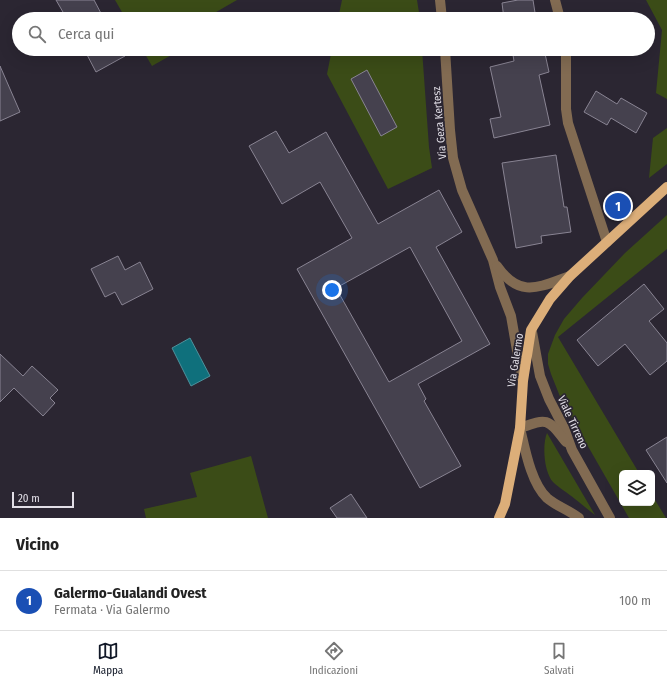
<!DOCTYPE html>
<html lang="it">
<head>
<meta charset="utf-8">
<style>
  :root { --surface:#fff; --page:#f2f2f2; --text:#222; --muted:#767676; --line:#e0e0e0; --accent:#111827 }
  body { margin:0; font-family:"Fira Sans Condensed",sans-serif; background:var(--page); color:var(--text) }
  .controls { position:absolute; right:12px; bottom:12px; display:grid; overflow:hidden; border-radius:6px; box-shadow:0 4px 16px #0002 }
  .controls button { width:36px; height:36px; display:grid; place-items:center; padding:0; border:0; border-bottom:1px solid var(--line); background:var(--surface); color:var(--text); font:20px sans-serif }
  .scale { position:absolute; left:12px; bottom:10px; width:62px; box-sizing:border-box; padding-left:4px; border:2px solid #e1dee6; border-top:0; font-size:11px; line-height:14px; white-space:nowrap; color:#e1dee6; -webkit-text-stroke:3px #2b2632; paint-order:stroke }
  .you { position:absolute; left:332px; top:290px; width:14px; height:14px; margin:-10px; border:3px solid #fff; border-radius:50%; background:#1a73e8; box-shadow:0 0 0 6px #1a73e833 }
  .badge { display:grid; place-items:center; width:26px; height:26px; border-radius:50%; background:var(--accent); color:#fff; font-size:13px; font-weight:700 }
  .pin { position:absolute; translate:-50% -50%; border:2px solid #fff; box-shadow:0 1px 4px #0006 }
  .list { margin:0; padding:0; list-style:none }
  h2 { display:flex; justify-content:space-between; align-items:center; height:52px; margin:0; padding:0 16px; font-size:17px }
  h2 small { font-size:13px; font-weight:400; color:var(--muted) }
  .list li { display:grid; grid-template-columns:26px 1fr auto; gap:12px; align-items:center; box-sizing:border-box; height:60px; padding:0 16px; border-top:1px solid var(--line) }
  .list b { display:block; font-size:15px; white-space:nowrap }
  .list p { margin:0; font-size:13px; white-space:nowrap; color:var(--muted) }
  .list em { font-size:13px; font-style:normal; color:var(--muted) }
  .icon { flex:none; width:22px; height:22px; fill:none; stroke:currentColor; stroke-width:2; stroke-linecap:round; stroke-linejoin:round }
  .map { position:relative; flex:none; width:667px; height:518px; overflow:hidden }
  .search { position:absolute; background:var(--surface); box-shadow:0 4px 16px #0002; left:12px; right:12px; top:12px; height:44px; display:flex; align-items:center; gap:10px; box-sizing:border-box; padding:0 14px; border-radius:22px; color:var(--muted); font-size:15px }
  .sheet { height:112px; background:var(--surface) }
  nav { display:flex; justify-content:space-around; align-items:center; box-sizing:border-box; height:56px; border-top:1px solid var(--line); background:var(--surface); font-size:11px; color:var(--muted) }
  nav a { display:grid; justify-items:center; gap:2px }
  nav .on { color:var(--accent) }
  .map>svg:first-child { display:block }
  .green { fill:#3b4c17 }
  .water { fill:#0f707c; stroke:#4e919c }
  .building { fill:#45414e; stroke:#898493; fill-rule:evenodd }
  .lines { fill:none; stroke-linecap:round; stroke-linejoin:round }
  .minor { stroke:#826b52; stroke-width:10 }
  .major { stroke:#dcae79; stroke-width:10 }
  .labels { text-anchor:middle; stroke-width:3.5; stroke-linejoin:round; paint-order:stroke }
  .street-label { font-size:11px; fill:#e1dee6; stroke:#2b2632 }
</style>
</head>
<body>
<div class="map">
<svg width="667" height="518" viewBox="0 0 667 518">
  <rect width="100%" height="100%" fill="#2b2632"/>
  <g class="green">
    <path d="M115,0h122l-33,19h-78z"/>
    <path d="M342,0h75l3,19h-82z"/>
    <path d="M646,0h21v99l-11,-6 6,-63z"/>
    <path d="M142,49h40l-30,17z"/>
    <path d="M332,49h90l7,98 3,21 -44,21 -61,-115z"/>
    <path d="M667,128v36l-18,14 4,-40z"/>
    <path d="M667,215v34l-109,88 81,136h-17v30h30v-8l14,23h-37l-68,-119 -10,-25 -3,-10v-10l7,-19 9,-16 18,-21 43,-45z"/>
    <path d="M547,433l48,82c-7,-5 -13,-11 -20,-16 -7,-6 -16,-11 -22,-17 -9,-10 -11,-37 -6,-49z"/>
    <path d="M251,456l17,62h-122l-2,-9 53,-12 -7,-24z"/>
  </g>
  <path class="water" d="M190,338l20,38 -19,10 -19,-38z"/>
  <g class="building">
    <path d="M56,0h38l10,19h-37z"/>
    <path d="M518,0h15l3,19h-32l-2,-16z"/>
    <path d="M84,49h37l4,7 -29,16z"/>
    <path d="M542,49h2l5,23 -10,3 11,50 -56,13 -4,-19 11,-2 -11,-50 24,-6 -1,-6z"/>
    <path d="M0,66l20,46 -20,9z"/>
    <path d="M367,70l30,57 -16,9 -30,-57z"/>
    <path d="M596,91l21,13 4,-6 26,15 -11,20 -25,-15 -4,7 -23,-13z"/>
    <path d="M276,131l13,22 37,-21 52,92 61,-34 23,42 -26,15 54,97 -72,40 8,15 -2,2 37,65 -41,22 -123,-219 55,-31 -32,-56 -38,22 -33,-58zM410,247l52,94 -73,41 -53,-94z"/>
    <path d="M556,155l8,52h3l4,25 -30,4 1,7 -26,5 -14,-85z"/>
    <path d="M118,256l7,14 15,-8 13,27 -31,16 -7,-13 -10,5 -14,-28z"/>
    <path d="M644,284l20,25 -15,12 18,22v18l-17,14 -25,-31 -27,22 -21,-26z"/>
    <path d="M0,354l23,22 9,-10 26,24 -8,8 5,5 -12,13 -29,-28 -14,14z"/>
    <path d="M667,437v46l-21,-33z"/>
    <path d="M351,494l16,24h-30l-7,-10z"/>
  </g>
  <g class="lines">
    <g class="minor">
      <path d="M440,0l2,19"/>
      <path d="M555,0l5,19"/>
      <path d="M445,49l5,81 3,28 9,32 31,70 7,27 11,29 11,63"/>
      <path d="M566,49v60l2,14 39,119"/>
      <path d="M497,266c23,33 42,21 73,10"/>
      <path d="M532,332l8,44 9,23 15,29 8,22 38,68"/>
      <path d="M566,442c-19,-24 -18,-24 -46,-14 5,21 11,55 27,70 9,8 22,12 32,20"/>
    </g>
    <path class="major" d="M499,518l6,-14 15,-76 3,-47 8,-51 19,-31 20,-23 97,-89"/>
  </g>
  <g class="labels">
    <g class="street-label">
      <text transform="translate(439 123) rotate(-95)" y="4">Via Geza Kertesz</text>
      <text transform="translate(515 360) rotate(-81)" y="4">Via Galermo</text>
      <text transform="translate(573 422) rotate(65)" y="4">Viale Tirreno</text>
    </g>
  </g>
</svg>
<div class="controls">
<button><svg class="icon" aria-label="layers" viewBox="0 0 24 24"><path d="M12 4l9 5-9 5-9-5zM3 14l9 5 9-5"/></svg></button>
</div>
<div class="scale">20 m</div>
<div class="you"></div>
<div class="pin badge" style="left:618px;top:206px;background:#1a4fb4">1</div>
<div class="search"><svg class="icon" aria-label="search" viewBox="0 0 24 24"><circle cx="10" cy="10" r="6"/><path d="M15 15l6 6"/></svg>Cerca qui</div>
</div>
<section class="sheet">
<h2>Vicino<small></small></h2>
<ul class="list">
<li><span class="badge" style="background:#1a4fb4">1</span><div><b>Galermo-Gualandi Ovest</b><p>Fermata · Via Galermo</p></div><em>100 m</em></li>
</ul>
</section>
<nav>
<a class="on"><svg class="icon" aria-label="map" viewBox="0 0 24 24"><path d="M3 6l6-2 6 2 6-2v14l-6 2-6-2-6 2zM9 4v14M15 6v14"/></svg>Mappa</a>
<a><svg class="icon" aria-label="directions" viewBox="0 0 24 24"><path d="M12 3l9 9-9 9-9-9zM9 14v-3h6M13 9l2 2-2 2"/></svg>Indicazioni</a>
<a><svg class="icon" aria-label="saved" viewBox="0 0 24 24"><path d="M7 4h10v16l-5-4-5 4z"/></svg>Salvati</a>
</nav>
</body>
</html>
